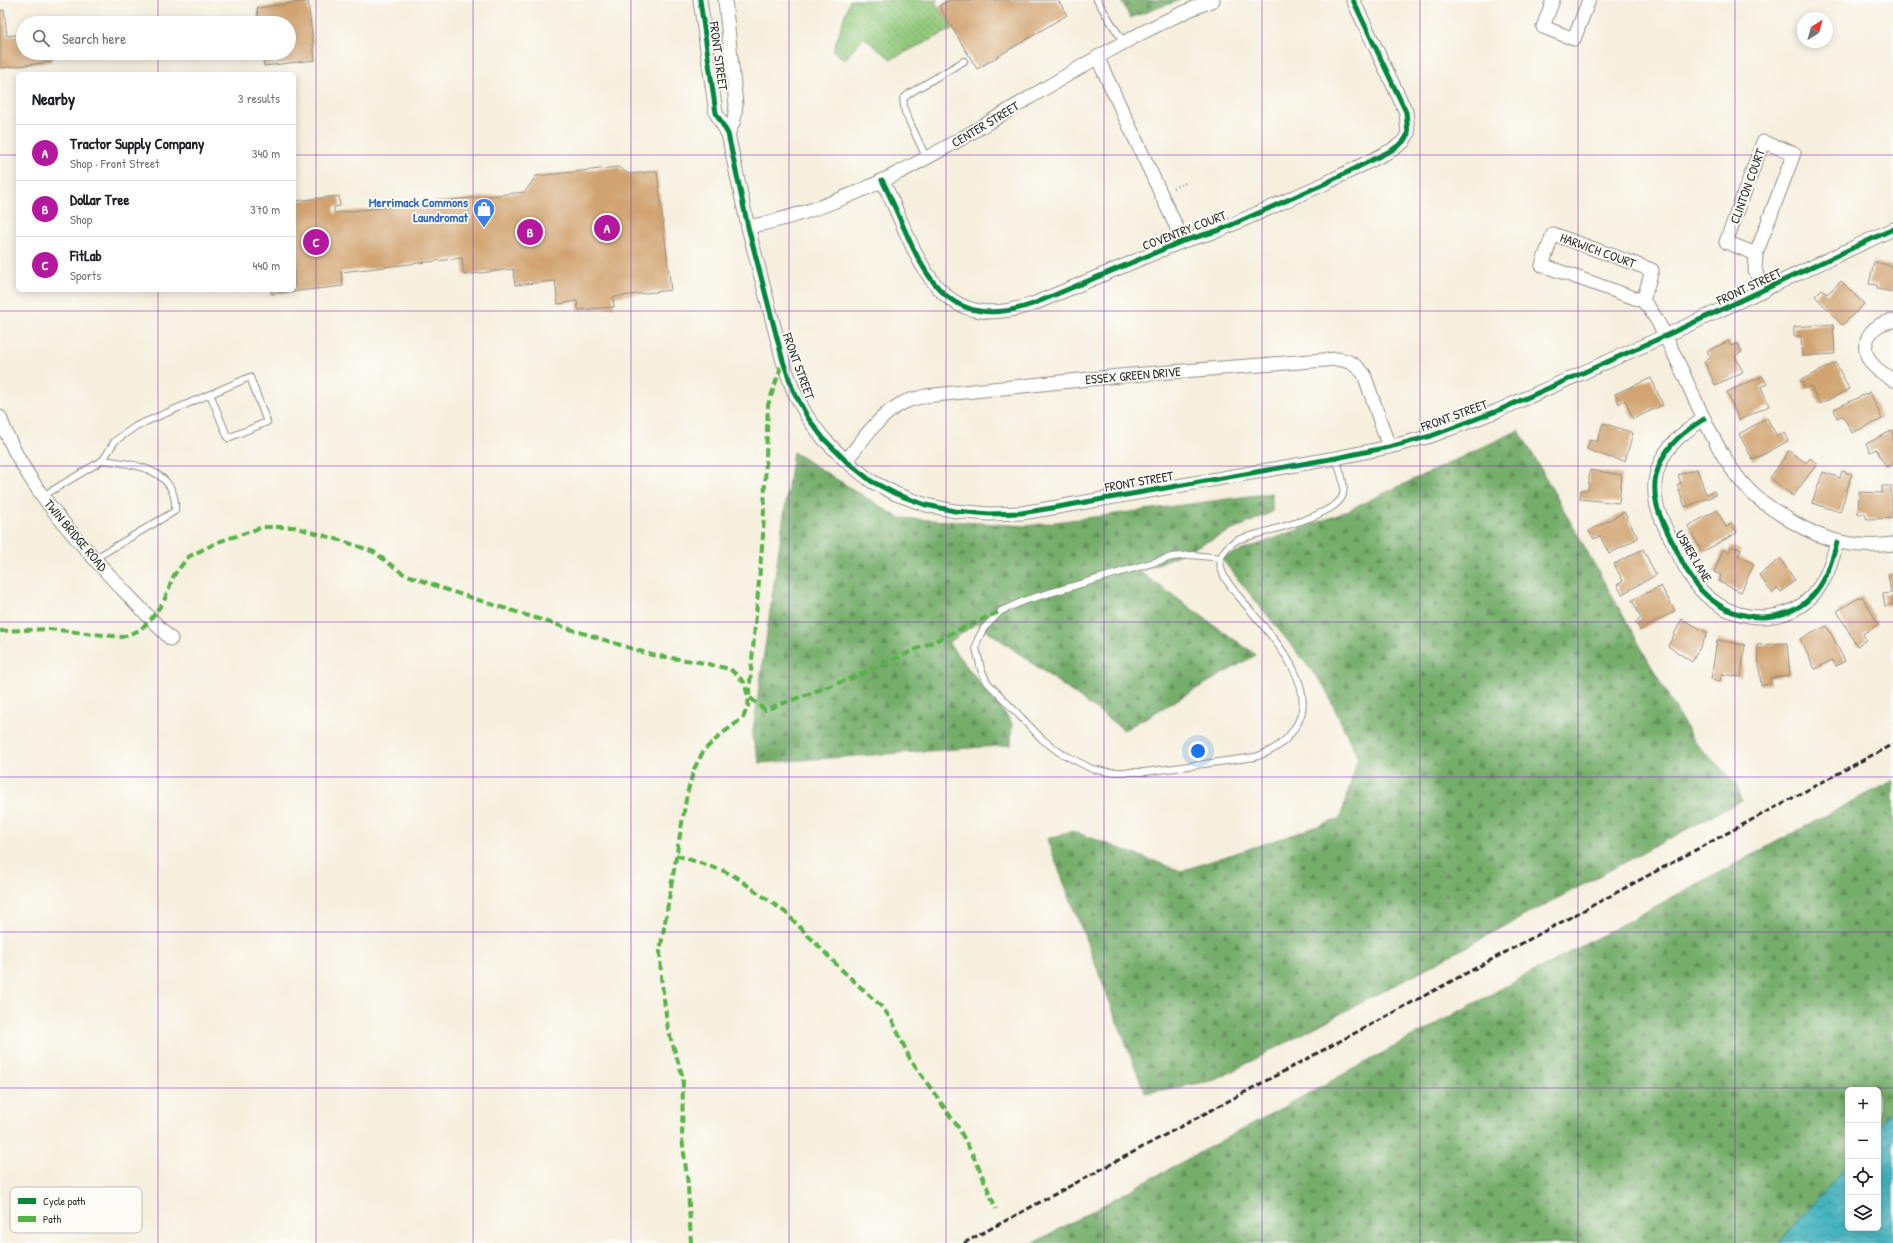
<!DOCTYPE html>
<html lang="en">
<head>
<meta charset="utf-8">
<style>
  :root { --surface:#fff; --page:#f2f2f2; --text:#202124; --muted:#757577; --line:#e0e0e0; --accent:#b5179e }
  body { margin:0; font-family:"Patrick Hand",sans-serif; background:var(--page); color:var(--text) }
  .controls { position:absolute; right:12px; bottom:12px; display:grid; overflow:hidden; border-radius:6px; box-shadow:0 2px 10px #0003 }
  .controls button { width:36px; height:36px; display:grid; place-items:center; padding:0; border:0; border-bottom:1px solid var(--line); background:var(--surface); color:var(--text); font:20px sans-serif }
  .compass { position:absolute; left:1797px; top:12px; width:36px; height:36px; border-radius:50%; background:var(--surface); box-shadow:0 2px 10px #0003; rotate:37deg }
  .you { position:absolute; left:1198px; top:751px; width:14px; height:14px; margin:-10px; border:3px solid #fff; border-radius:50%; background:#1a73e8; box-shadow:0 0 0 6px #1a73e833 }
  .badge { display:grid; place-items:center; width:26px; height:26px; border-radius:50%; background:var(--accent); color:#fff; font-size:13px; font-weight:700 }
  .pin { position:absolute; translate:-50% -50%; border:2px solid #fff; box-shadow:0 1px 4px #0006 }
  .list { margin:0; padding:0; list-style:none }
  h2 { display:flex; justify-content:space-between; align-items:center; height:52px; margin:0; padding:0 16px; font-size:17px }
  h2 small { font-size:13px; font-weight:400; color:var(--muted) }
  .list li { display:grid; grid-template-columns:26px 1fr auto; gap:12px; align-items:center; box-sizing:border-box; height:56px; padding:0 16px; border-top:1px solid var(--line) }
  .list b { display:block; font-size:15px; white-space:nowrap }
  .list p { margin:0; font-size:13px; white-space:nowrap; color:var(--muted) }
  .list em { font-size:13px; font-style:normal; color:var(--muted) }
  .icon { flex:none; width:22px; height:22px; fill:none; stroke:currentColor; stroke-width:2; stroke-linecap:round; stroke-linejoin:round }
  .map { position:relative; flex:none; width:1893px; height:1243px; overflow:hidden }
  .search { position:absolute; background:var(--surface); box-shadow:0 2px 10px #0003; left:16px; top:16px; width:280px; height:44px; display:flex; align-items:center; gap:10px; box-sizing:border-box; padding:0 14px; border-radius:22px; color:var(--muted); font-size:15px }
  .panel { position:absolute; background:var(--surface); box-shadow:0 2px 10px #0003; left:16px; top:72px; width:280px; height:220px; border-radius:6px }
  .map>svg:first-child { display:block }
  .grass { fill:url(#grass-dots); stroke:#5e7a53 }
  .forest { fill:url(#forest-firs); stroke:#506c4b }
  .water { fill:url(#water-waves); stroke:#387076 }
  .building { fill:#d0a370 }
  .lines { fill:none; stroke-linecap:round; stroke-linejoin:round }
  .service-casing { stroke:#908d84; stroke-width:8 }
  .minor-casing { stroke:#908d84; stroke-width:15 }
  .path { stroke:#908d84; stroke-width:2.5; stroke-dasharray:1 3; stroke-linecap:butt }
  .service { stroke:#fff; stroke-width:6 }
  .minor { stroke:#fff; stroke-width:13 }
  .rail { stroke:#2b2b2b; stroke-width:3; stroke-dasharray:6 3; stroke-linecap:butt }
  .quiet { stroke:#56b246; stroke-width:4; stroke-dasharray:8 4; stroke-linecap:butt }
  .cycleway-casing { stroke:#fdfcf7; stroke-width:8 }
  .cycleway { stroke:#00873e; stroke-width:5 }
  .grid { fill:none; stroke:#7b2cbf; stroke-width:1; stroke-opacity:0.55 }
  .labels { text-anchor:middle; stroke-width:3.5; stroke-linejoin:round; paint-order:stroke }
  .street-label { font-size:13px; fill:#2b2b2b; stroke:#fdfcf7 }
  .shop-label { font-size:13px; font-weight:bold; fill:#366cbe; stroke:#fdfcf7; text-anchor:end }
  .key { fill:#fdfcf7; stroke:#bebdba; stroke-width:1 }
  .key-label { font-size:11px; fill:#2b2b2b }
</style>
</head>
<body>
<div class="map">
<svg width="1893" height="1243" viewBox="0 0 1893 1243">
  <defs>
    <pattern id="grass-dots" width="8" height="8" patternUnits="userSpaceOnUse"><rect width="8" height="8" fill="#92c97b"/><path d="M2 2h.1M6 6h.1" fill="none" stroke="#77a365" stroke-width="1.8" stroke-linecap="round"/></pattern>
    <pattern id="forest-firs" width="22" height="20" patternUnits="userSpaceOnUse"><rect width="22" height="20" fill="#75ad6b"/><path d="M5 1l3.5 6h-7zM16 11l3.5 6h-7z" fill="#608d58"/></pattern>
    <pattern id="water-waves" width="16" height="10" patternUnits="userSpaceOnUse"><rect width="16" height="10" fill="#45b4c0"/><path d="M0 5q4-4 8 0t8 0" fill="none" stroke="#3a939c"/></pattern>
  </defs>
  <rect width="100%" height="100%" fill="#fdfcf7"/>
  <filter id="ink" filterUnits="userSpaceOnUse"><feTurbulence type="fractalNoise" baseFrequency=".025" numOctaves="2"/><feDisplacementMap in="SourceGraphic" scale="8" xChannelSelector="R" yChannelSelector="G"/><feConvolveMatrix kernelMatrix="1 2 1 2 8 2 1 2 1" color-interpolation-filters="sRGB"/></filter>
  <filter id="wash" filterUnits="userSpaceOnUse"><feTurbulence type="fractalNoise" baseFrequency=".012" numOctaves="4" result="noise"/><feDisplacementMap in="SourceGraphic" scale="16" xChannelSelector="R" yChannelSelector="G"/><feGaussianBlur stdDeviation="0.9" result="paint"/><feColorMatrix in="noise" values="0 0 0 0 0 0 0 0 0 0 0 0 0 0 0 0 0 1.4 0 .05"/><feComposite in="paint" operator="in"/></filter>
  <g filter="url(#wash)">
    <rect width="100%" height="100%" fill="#f6efde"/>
    <path class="grass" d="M850,0h88l-3,2 18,27 -62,30 -28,-22 -18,23 -12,-9z"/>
    <g class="forest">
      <path d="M1121,0h59l-50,18z"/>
      <path d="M1519,430l175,312 41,40 7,18 -526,280 -71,13 -98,-254 25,-8 109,40 159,-52 18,-61 -34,-72 -103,-128 117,-43z"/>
      <path d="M793,452l106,66 127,8 246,-33v19l-132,60 116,83 -132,75 -147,-107 -29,20 64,80 -1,22 -251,18 -8,-26z"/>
      <path d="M1893,781v328l-15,18v-37h-30v75l-69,78h-746l425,-231 408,-218z"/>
    </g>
    <path class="water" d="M1893,1109v134h-114l69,-78v63h30v-101z"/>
    <g id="blocks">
      <g class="building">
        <path d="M950,0h108l9,15 -90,54 -38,-63z"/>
        <path d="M308,1l7,59 -51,6 -2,-13h27v-30h-30l-2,-15z"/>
        <path d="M4,10l3,26 16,-2v19h28l1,9 -52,6v-57z"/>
        <path d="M618,167l11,7 28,-3 14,119 -58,7 1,10 -36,3 -1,-9 -19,3 -3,-23 -40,4 -2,-16 -49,6 -2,-17 -121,14 2,14 -72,8v-4h23v-89l45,-5 1,10 -6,1v6l191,-21 11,-16z"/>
        <path d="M1874,262l19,4v26l-16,-3v-4l-8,-1z"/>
        <path d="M1841,281l23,23 -22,21 -27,-29 7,-7 5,5z"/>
        <path d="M1833,324l2,30 -33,2 -1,-20h-7v-9z"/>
        <path d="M1729,341l2,5 6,-3 5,9 -7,4 8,16 -28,13 -11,-24 7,-3 -4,-7z"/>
        <path d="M1836,363l13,26 -29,15 -9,-18 -6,3 -4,-9z"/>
        <path d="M1762,376l5,8 -6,3 8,19 -30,14 -12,-28z"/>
        <path d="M1651,378l12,27 -30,14 -8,-19 -6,4 -4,-10z"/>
        <path d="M1870,392l12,27 -30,14 -9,-17 -6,2 -3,-9z"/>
        <path d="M1767,418l10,18 7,-3 4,8 -35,19 -14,-26z"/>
        <path d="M1603,423l30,10 -8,28 -17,-4 -21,-8 3,-9 7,2z"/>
        <path d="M1893,430v33l-7,4 -10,-18 -6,3 -4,-8z"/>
        <path d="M1789,451l17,12 4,-5 7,6 -24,32 -23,-18z"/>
        <path d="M1697,469l9,25 8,-3 2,4 -31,12 -8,-22 4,-2 -3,-8z"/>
        <path d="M1590,470l32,5 -3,28 -39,-4 1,-9h7z"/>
        <path d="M1842,471l10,3 -12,38 -28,-9 11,-31 17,6z"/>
        <path d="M1882,486h9l1,32 -25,1 -2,-5h-7l1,-22 23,1z"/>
        <path d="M1717,510l9,17 6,-3 5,9 -35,19 -14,-26z"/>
        <path d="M1624,512l14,26 -29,16 -9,-18 -6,3 -5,-8z"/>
        <path d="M1731,546l10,4 -3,6 16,8 -13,28 -22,-10 2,-7 -7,-3 9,-22 6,2z"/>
        <path d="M1643,549l13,26 -34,19 -5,-9 6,-4 -9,-17z"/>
        <path d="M1780,559l15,21 -14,12 -3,-4 -6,5 -13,-18z"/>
        <path d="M1893,573v31l-8,2 -2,-12 8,-1 -3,-19z"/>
        <path d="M1661,586l14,25 -35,19 -4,-8 5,-4 -9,-18z"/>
        <path d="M1862,596l16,28 -15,10 3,6 -9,6 -20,-35z"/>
        <path d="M1682,619l26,14 -16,29 -24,-16z"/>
        <path d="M1827,626l18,35 -9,5 -4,-6 -17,9 -15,-30z"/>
        <path d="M1717,640l28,5 -4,32 -19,-3 -2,7 -9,-2z"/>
        <path d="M1787,643l3,32 -20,3 1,6 -10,1 -4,-40z"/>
      </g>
    </g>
  </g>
  <g filter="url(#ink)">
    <use href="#blocks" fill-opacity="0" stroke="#908d84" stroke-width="1"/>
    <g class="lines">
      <g class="service-casing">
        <g id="service">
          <path d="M1097,0l27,43"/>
          <path d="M926,157l-21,-45 -2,-13 7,-6 54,-32"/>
          <path d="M43,496l60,-36 12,-19 21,-15 114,-49 17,45 -39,16 -18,-44"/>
          <path d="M1221,558l-29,-3 -20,2 -146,43 -25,11 -17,17 -6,11 -2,9 5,21 6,13 55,57 17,13 33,17 16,3h37l110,-15c19,-6 32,-15 42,-33 24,-41 -33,-96 -57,-126 -8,-10 -23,-26 -19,-40 2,-8 9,-14 16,-18 21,-7 96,-23 105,-43 5,-11 -3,-28 -6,-39"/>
          <path d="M94,559l81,-48c3,-42 -41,-47 -72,-51"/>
        </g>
      </g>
      <g class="minor-casing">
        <g id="minor">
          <path d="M700,0l16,113 12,21 20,93 35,134 10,29 15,28 15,20 23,23 25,20 25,13 30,11 29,6 34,3 32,-1 31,-5 284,-50 53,-11 42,-11 66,-25 168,-75 228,-107"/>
          <path d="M725,0l11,105 -2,15 -6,14"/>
          <path d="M1553,0l-10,27 31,12 15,-39"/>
          <path d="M1097,57l86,184"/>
          <path d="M882,180c36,70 49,159 151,124l150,-63 37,-11 106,-47 66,-33 11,-8 5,-8 -2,-22 -53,-112"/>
          <path d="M748,227c170,-33 306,-164 465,-227"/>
          <path d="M1756,254l-30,-12 37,-100 31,11 -38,101 -1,16 9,21"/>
          <path d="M1643,301l-101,-36 11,-31 99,36 -9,31c15,16 22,36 32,55 20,41 45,109 79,139 11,10 25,18 37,26 33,20 64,28 102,23"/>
          <path d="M1893,321c-22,2 -37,25 -20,44 5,6 14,11 20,15"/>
          <path d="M0,417c21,61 67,112 110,159 20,21 40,43 61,63"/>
          <path d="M1704,419c-19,12 -37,25 -45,47 -11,28 1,53 14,77 10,20 20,44 39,57 31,25 81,23 105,-10 11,-14 15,-31 20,-47"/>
          <path d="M846,461c16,-21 35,-49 61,-60 6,-2 12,-3 18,-5l194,-20 218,-17c13,2 18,5 27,15l25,73"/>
        </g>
      </g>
      <path class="path" d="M1173,188l15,-6"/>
      <use href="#service" class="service"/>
      <use href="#minor" class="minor"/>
      <path class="rail" d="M964,1243l929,-499"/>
      <g class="quiet">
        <path d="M0,631l49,-2 73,8 18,-7 11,-11 13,-18 10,-26 14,-18 30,-15 45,-15h31l49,14 31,11 28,21 45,17 205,65 47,7 31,7 14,13 4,14 17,14 92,-34 144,-65"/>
        <path d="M676,855l48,16 12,6 49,35 58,59 40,37 10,14 17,37 48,68 19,36 19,46"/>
        <path d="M691,1243l-3,-58 -6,-47 1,-60 -15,-49 -7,-52 -1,-26 27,-157 7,-25 10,-19 19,-17 20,-15 5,-12 15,-171 5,-130 15,-44"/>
      </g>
      <g class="cycleway-casing">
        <g id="cycleway">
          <path d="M700,0l16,113 12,21 20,93 35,134 10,29 15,28 15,20 23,23 25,20 25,13 30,11 29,6 34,3 32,-1 31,-5 284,-50 53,-11 42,-11 66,-25 168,-75 228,-107"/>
          <path d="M882,180c36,70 49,159 151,124l150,-63 37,-11 106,-47 66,-33 11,-8 5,-8 -2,-22 -53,-112"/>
          <path d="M1704,419c-19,12 -37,25 -45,47 -11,28 1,53 14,77 10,20 20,44 39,57 31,25 81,23 105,-10 11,-14 15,-31 20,-47"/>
        </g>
      </g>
      <use href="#cycleway" class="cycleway"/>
    </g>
  </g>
  <path class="grid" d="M158,0v23M316,0v1243M473,0v1243M631,0v1243M789,0v1243M946,0v1243M1104,0v1243M1262,0v1243M1420,0v1243M1578,0v1243M1735,0v1243M158,53v21M0,155h18M294,155h1599M158,290v953M0,311h1893M0,466h1893M0,622h1893M0,777h1893M0,932h1893M0,1088h1893"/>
  <defs>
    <g id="shop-pin" transform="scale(1.15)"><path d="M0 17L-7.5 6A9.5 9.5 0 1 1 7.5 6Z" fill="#3f7fe0" stroke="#fdfcf7"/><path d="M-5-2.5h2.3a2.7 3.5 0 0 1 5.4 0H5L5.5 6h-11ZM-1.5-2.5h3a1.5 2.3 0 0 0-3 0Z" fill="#fff"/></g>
  </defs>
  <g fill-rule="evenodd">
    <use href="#shop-pin" x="484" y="209"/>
  </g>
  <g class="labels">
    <g class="street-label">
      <text transform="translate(719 56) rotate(82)" y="5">FRONT STREET</text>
      <text transform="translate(985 124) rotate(-31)" y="5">CENTER STREET</text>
      <text transform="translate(1747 186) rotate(-70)" y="5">CLINTON COURT</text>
      <text transform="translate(1184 230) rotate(-21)" y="5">COVENTRY COURT</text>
      <text transform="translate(1598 250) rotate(20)" y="5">HARWICH COURT</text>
      <text transform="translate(1749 286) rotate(-25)" y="5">FRONT STREET</text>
      <text transform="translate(799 366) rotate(70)" y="5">FRONT STREET</text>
      <text transform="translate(1133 375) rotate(-5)" y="5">ESSEX GREEN DRIVE</text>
      <text transform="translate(1454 415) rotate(-20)" y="5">FRONT STREET</text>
      <text transform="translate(1139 481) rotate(-10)" y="5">FRONT STREET</text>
      <text transform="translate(76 535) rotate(50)" y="5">TWIN BRIDGE ROAD</text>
      <text transform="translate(1694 556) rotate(59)" y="5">USHER LANE</text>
    </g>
    <g class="shop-label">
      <text x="468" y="207">Merrimack Commons<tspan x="468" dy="15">Laundromat</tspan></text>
    </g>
  </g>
  <rect x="10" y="1187" width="132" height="46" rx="6" class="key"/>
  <rect x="18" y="1198" width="18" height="6" fill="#00873e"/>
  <rect x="18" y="1216" width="18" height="6" fill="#56b246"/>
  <g class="key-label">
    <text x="43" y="1205">Cycle path</text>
    <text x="43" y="1223">Path</text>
  </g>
</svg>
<div class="controls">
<button>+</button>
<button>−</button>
<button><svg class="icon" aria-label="locate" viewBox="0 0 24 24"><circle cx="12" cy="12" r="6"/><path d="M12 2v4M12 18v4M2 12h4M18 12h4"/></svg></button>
<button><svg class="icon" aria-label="layers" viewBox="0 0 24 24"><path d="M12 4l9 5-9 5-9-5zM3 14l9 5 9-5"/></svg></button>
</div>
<svg class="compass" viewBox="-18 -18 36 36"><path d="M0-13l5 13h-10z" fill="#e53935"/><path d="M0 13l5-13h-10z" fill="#757577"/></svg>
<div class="you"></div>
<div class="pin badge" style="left:607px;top:228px">A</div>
<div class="pin badge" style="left:530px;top:232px">B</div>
<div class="pin badge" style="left:316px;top:242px">C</div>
<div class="search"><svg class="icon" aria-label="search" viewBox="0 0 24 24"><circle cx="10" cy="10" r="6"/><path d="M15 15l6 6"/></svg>Search here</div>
<section class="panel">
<h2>Nearby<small>3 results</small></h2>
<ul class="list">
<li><span class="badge">A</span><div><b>Tractor Supply Company</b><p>Shop · Front Street</p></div><em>340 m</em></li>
<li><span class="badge">B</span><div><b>Dollar Tree</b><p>Shop</p></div><em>370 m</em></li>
<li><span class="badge">C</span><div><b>FitLab</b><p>Sports</p></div><em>440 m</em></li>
</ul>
</section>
</div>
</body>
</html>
